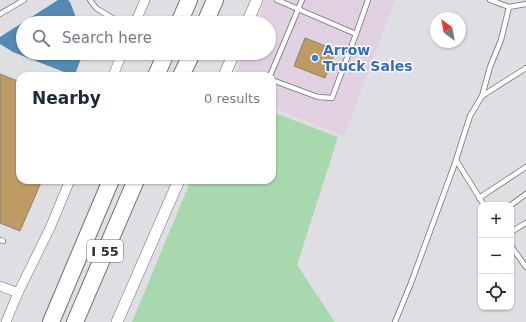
<!DOCTYPE html>
<html lang="en">
<head>
<meta charset="utf-8">
<style>
  :root { --surface:#fff; --page:#f6f6f7; --text:#1f2937; --muted:#747a83; --line:#e0e1e3 }
  body { margin:0; font-family:"DejaVu Sans",sans-serif; background:var(--page); color:var(--text) }
  .controls { position:absolute; right:12px; bottom:12px; display:grid; overflow:hidden; border-radius:8px; box-shadow:0 1px 3px #0004 }
  .controls button { width:36px; height:36px; display:grid; place-items:center; padding:0; border:0; border-bottom:1px solid var(--line); background:var(--surface); color:var(--text); font:20px sans-serif }
  .compass { position:absolute; left:430px; top:12px; width:36px; height:36px; border-radius:50%; background:var(--surface); box-shadow:0 1px 3px #0004; rotate:328deg }
  .list { margin:0; padding:0; list-style:none }
  h2 { display:flex; justify-content:space-between; align-items:center; height:52px; margin:0; padding:0 16px; font-size:17px }
  h2 small { font-size:13px; font-weight:400; color:var(--muted) }
  .icon { flex:none; width:22px; height:22px; fill:none; stroke:currentColor; stroke-width:2; stroke-linecap:round; stroke-linejoin:round }
  .map { position:relative; flex:none; width:526px; height:322px; overflow:hidden }
  .search { position:absolute; background:var(--surface); box-shadow:0 1px 3px #0004; left:16px; top:16px; width:260px; height:44px; display:flex; align-items:center; gap:10px; box-sizing:border-box; padding:0 14px; border-radius:22px; color:var(--muted); font-size:15px }
  .panel { position:absolute; background:var(--surface); box-shadow:0 1px 3px #0004; left:16px; top:72px; width:260px; height:112px; border-radius:12px }
  .map>svg:first-child { display:block }
  .commercial { fill:#e0d0e1 }
  .green { fill:#a7d8ae }
  .water { fill:#5489b1 }
  .building { fill:#bd9b63; stroke:#84827f }
  .lines { fill:none; stroke-linecap:round; stroke-linejoin:round }
  .service-casing { stroke:#6f7073; stroke-width:6 }
  .minor-casing { stroke:#6f7073; stroke-width:10 }
  .tertiary-casing { stroke:#6f7073; stroke-width:12 }
  .motorway-casing { stroke:#6f7073; stroke-width:18 }
  .service { stroke:#fff; stroke-width:4.5 }
  .minor { stroke:#fff; stroke-width:9 }
  .tertiary { stroke:#fff; stroke-width:11 }
  .motorway { stroke:#fff; stroke-width:16 }
  .shop-dot { fill:#3f7fe0; stroke:#fff; stroke-width:1.5 }
  .labels { text-anchor:middle; stroke-width:3; stroke-linejoin:round; paint-order:stroke }
  .shield { fill:#fff; stroke:#6c6d6d; stroke-width:1 }
  .shield-label { font-size:13px; font-weight:bold; fill:#2d2e2f }
  .shop-label { font-size:14px; font-weight:bold; fill:#366cbe; stroke:#fff; text-anchor:start }
</style>
</head>
<body>
<div class="map">
<svg width="526" height="322" viewBox="0 0 526 322">
  <rect width="100%" height="100%" fill="#dfdfe3"/>
  <path class="commercial" d="M265,0h130l-51,136 -72,-29v-31h-37l9,-23h25v-30h-13z"/>
  <path class="green" d="M272,112l66,25 -41,128 38,57h-203l59,-142h81z"/>
  <path class="water" d="M58,0h10l2,2 8,21h-55v30h60l-7,19 -7,2 -56,-22 -13,-8v-7z"/>
  <g class="building">
    <path d="M305,38l31,12 -11,28 -31,-12z"/>
    <path d="M0,74l20,8v98h22l-22,51 -20,-8z"/>
  </g>
  <g class="lines">
    <g class="service-casing">
      <g id="service">
        <path d="M90,0l6,8 24,15"/>
        <path d="M277,0l79,34 12,-34"/>
        <path d="M490,0l19,7 17,-3"/>
        <path d="M509,7l-8,33 -11,27 -8,29 44,-28"/>
        <path d="M0,14l24,-14"/>
        <path d="M270,76l32,-76"/>
        <path d="M272,80l46,17 14,1 24,-64"/>
        <path d="M456,160l28,45"/>
        <path d="M479,198l47,-31"/>
        <path d="M511,205l15,-11"/>
        <path d="M511,232l15,-9"/>
        <path d="M0,240l3,1"/>
        <path d="M511,246l15,21"/>
        <path d="M395,322l16,-39 43,-117 16,-50 12,-20"/>
      </g>
    </g>
    <g class="minor-casing">
      <g id="minor">
        <path d="M135,23l10,-23"/>
        <path d="M113,76l9,-23"/>
        <path d="M0,286l18,7"/>
        <path d="M6,322l12,-29 32,-65 20,-48"/>
      </g>
    </g>
    <g class="tertiary-casing">
      <g id="tertiary">
        <path d="M247,23l10,-23"/>
        <path d="M224,76l10,-23"/>
        <path d="M117,322l62,-142"/>
      </g>
    </g>
    <g class="motorway-casing">
      <g id="motorway">
        <path d="M179,23l10,-23"/>
        <path d="M205,23l10,-23"/>
        <path d="M156,76l10,-23"/>
        <path d="M181,76l11,-23"/>
        <path d="M51,322l60,-142"/>
        <path d="M75,322l61,-142"/>
      </g>
    </g>
    <use href="#service" class="service"/>
    <use href="#minor" class="minor"/>
    <use href="#tertiary" class="tertiary"/>
    <use href="#motorway" class="motorway"/>
  </g>
  <circle class="shop-dot" cx="315" cy="58" r="4"/>
  <g class="labels">
    <rect class="shield" x="87" y="240" width="36" height="22" rx="3"/>
    <g class="shield-label">
      <text x="105" y="256">I 55</text>
    </g>
    <g class="shop-label">
      <text x="323" y="55">Arrow<tspan x="323" dy="16">Truck Sales</tspan></text>
    </g>
  </g>
</svg>
<div class="controls">
<button>+</button>
<button>−</button>
<button><svg class="icon" aria-label="locate" viewBox="0 0 24 24"><circle cx="12" cy="12" r="6"/><path d="M12 2v4M12 18v4M2 12h4M18 12h4"/></svg></button>
</div>
<svg class="compass" viewBox="-18 -18 36 36"><path d="M0-13l5 13h-10z" fill="#e53935"/><path d="M0 13l5-13h-10z" fill="#747a83"/></svg>
<div class="search"><svg class="icon" aria-label="search" viewBox="0 0 24 24"><circle cx="10" cy="10" r="6"/><path d="M15 15l6 6"/></svg>Search here</div>
<section class="panel">
<h2>Nearby<small>0 results</small></h2>
<ul class="list">
</ul>
</section>
</div>
</body>
</html>
